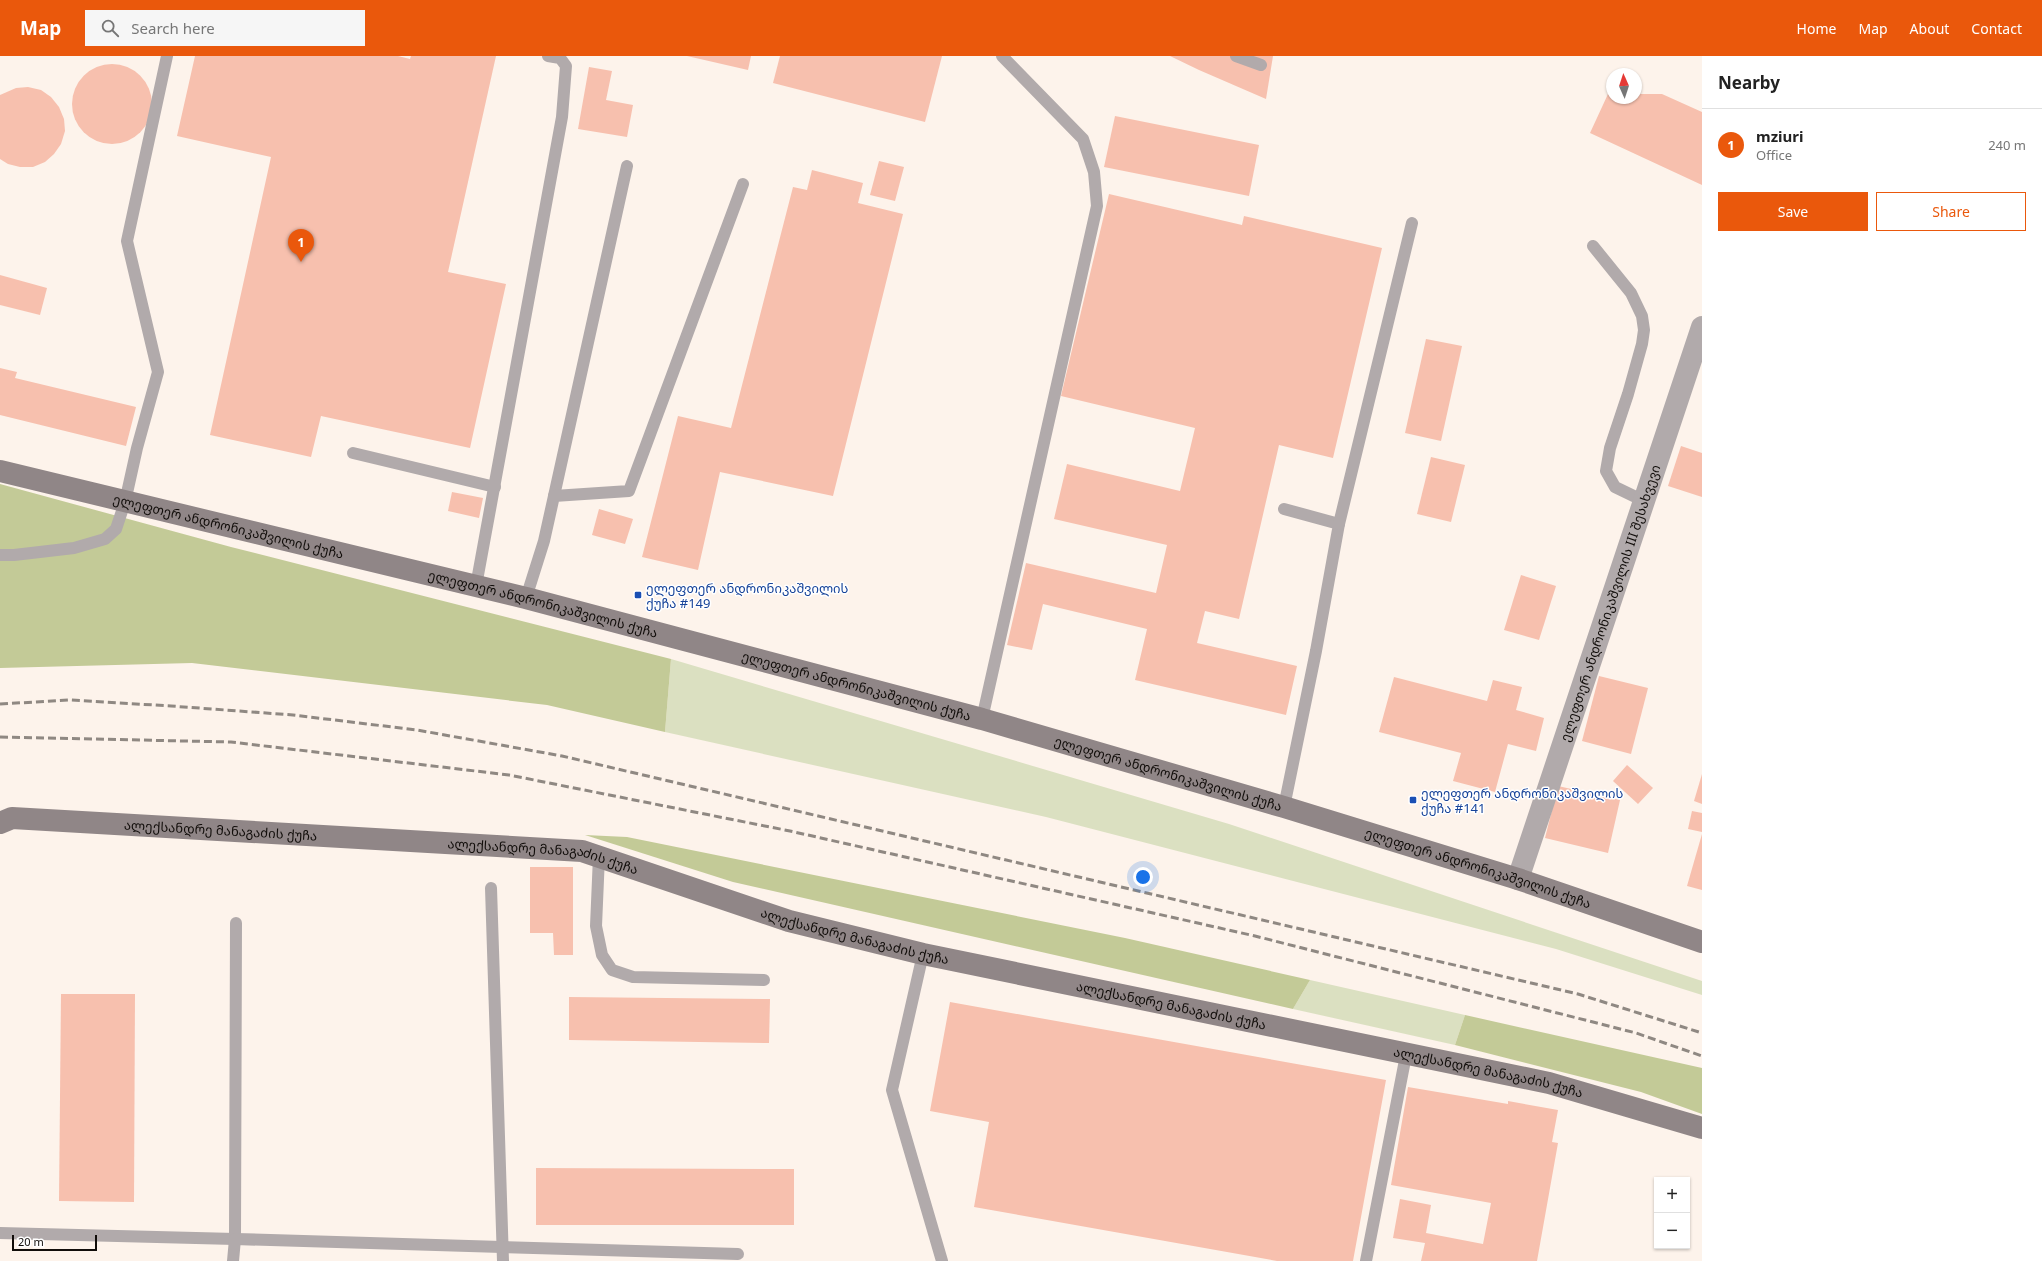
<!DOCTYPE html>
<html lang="en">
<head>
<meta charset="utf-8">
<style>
  :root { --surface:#fff; --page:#f6f6f6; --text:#222; --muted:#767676; --line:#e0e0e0; --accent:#ea580c }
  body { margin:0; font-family:"Noto Sans","Noto Sans Georgian",sans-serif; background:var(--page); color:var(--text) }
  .controls { position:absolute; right:12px; bottom:12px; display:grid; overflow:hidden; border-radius:0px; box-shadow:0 1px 3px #0004 }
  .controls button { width:36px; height:36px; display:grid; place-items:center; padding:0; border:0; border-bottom:1px solid var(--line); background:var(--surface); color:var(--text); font:20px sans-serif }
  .compass { position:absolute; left:1606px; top:12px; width:36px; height:36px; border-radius:50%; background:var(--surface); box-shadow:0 1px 3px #0004; rotate:357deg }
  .scale { position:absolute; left:12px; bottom:10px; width:85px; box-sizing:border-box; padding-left:4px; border:2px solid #110d0a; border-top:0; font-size:11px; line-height:14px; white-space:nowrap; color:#110d0a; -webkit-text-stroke:3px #fff; paint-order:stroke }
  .you { position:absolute; left:1143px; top:821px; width:14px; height:14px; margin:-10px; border:3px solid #fff; border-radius:50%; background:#1a73e8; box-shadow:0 0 0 6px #1a73e833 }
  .badge { display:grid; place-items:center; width:26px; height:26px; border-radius:50%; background:var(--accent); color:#fff; font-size:13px; font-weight:700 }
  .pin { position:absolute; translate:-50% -33px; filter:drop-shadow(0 1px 2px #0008) }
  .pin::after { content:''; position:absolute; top:21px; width:14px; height:12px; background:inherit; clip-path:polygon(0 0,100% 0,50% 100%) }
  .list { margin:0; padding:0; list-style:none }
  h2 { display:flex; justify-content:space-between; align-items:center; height:52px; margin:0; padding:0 16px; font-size:17px }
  h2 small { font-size:13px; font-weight:400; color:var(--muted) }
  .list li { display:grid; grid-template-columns:26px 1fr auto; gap:12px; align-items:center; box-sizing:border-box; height:72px; padding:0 16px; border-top:1px solid var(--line) }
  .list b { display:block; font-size:15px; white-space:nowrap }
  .list p { margin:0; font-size:13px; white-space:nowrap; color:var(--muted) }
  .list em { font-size:13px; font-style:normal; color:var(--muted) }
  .actions { display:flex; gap:8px; padding:12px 16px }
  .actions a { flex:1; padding:9px 0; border:1px solid var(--accent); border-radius:0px; text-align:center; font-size:14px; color:var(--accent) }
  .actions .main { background:var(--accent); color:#fff }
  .icon { flex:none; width:22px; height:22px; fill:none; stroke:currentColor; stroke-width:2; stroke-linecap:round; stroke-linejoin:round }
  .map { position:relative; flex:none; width:1702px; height:1205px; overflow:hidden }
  header { display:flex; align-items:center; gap:24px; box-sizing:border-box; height:56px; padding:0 20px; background:var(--accent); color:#fff }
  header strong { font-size:19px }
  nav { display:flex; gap:22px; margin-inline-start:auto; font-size:14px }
  .search { width:280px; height:36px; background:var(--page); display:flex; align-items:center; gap:10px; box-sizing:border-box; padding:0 14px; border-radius:0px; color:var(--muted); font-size:15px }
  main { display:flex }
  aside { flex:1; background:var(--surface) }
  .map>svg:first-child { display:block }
  .green { fill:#dbe0c1 }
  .forest { fill:#c3ca97 }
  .building { fill:#f7c0ae }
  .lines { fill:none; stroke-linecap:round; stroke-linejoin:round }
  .lane { stroke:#b1aaab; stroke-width:12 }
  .street { stroke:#b1aaab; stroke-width:22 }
  .secondary { stroke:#908687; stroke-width:22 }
  .rail { stroke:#8f8882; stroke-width:3; stroke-dasharray:8 4; stroke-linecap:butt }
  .transit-dot { fill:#1a4fb4; stroke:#fff; stroke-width:1.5 }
  .labels { text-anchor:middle; stroke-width:3; stroke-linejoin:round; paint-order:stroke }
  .street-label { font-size:13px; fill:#110d0a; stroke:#fff }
  .transit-label { font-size:13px; fill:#164399; stroke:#fff; text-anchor:start }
</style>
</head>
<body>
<header>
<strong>Map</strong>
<div class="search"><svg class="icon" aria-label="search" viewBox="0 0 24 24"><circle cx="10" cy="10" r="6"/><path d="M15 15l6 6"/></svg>Search here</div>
<nav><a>Home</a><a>Map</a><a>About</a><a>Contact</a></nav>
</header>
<main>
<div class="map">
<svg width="1702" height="1205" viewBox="0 0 1702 1205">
  <rect width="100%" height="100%" fill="#fdf3eb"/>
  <g class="green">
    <path d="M671,603l558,165 473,157v14l-146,-46 -510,-132 -381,-85z"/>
    <path d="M1310,924l155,35 -10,30 -162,-36z"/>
  </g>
  <g class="forest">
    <path d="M0,428l231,63 440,112 -6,73 -118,-27 -355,-42 -192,5z"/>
    <path d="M585,779l42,2 498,101 185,42 -17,29 -560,-127z"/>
    <path d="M1465,959l237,53v46l-61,-22 -186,-47z"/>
  </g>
  <g class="building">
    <path d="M195,0h203l12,3 1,-3h85l-48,216 58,12 -36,164 -149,-32 -10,41 -101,-22 61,-278 -94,-21z"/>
    <path d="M687,0h64l-3,14z"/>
    <path d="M780,0h162l-17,66 -152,-39z"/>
    <path d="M1170,0h103l-7,43 -67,-29z"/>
    <circle cx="112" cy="48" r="40"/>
    <path d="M589,11l23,4 -6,29 27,5 -6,32 -49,-8z"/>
    <path d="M28,31l13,3 10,7 8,10 5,12 1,12 -4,13 -7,10 -9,8 -12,5h-13l-12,-3 -8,-5v-64l16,-7z"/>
    <path d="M1608,38h4v4h24v-4h26l40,18v73l-112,-52z"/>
    <path d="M1115,60l144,29 -10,51 -145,-29z"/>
    <path d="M879,105l25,6 -9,34 -25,-6z"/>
    <path d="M812,114l51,13 -5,20 45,11 -70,282 -113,-24 -22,98 -56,-13 36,-141 53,12 62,-241 14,3z"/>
    <path d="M1109,138l133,31 2,-9 138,32 -49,210 -54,-13 -40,174 -34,-8 -8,32 100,23 -11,49 -151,-35 12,-51 -104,-25 -11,46 -25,-5 19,-82 130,30 11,-48 -113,-26 13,-55 113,27 15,-63 -134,-32z"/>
    <path d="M0,219l47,13 -7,27 -40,-10z"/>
    <path d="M1426,283l36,7 -21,95 -36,-8z"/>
    <path d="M0,312l17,4 -2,6 121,29 -10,39 -126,-31z"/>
    <path d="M1681,390l21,7v44l-34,-11z"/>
    <path d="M1431,401l34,8 -14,57 -34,-8z"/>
    <path d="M452,436l31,6 -4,20 -31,-7z"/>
    <path d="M599,453l34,10 -8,25 -33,-9z"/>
    <path d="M1521,519l35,11 -17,54 -35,-10z"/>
    <path d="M1599,620l49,12 -17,66 -49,-13z"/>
    <path d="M1394,621l93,24 6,-21 29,7 -6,23 28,8 -8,33 -28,-7 -13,48 -42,-11 8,-28 -82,-21z"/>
    <path d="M1627,709l26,23 -15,16 -25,-23z"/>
    <path d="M1702,718v30l-8,-3z"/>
    <path d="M1558,730l62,14 -12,53 -63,-15z"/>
    <path d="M1692,755l10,2v19l-14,-3z"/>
    <path d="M1702,778v56l-15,-4z"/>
    <path d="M530,811h43v88h-19l-1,-22h-23z"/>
    <path d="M61,938h74l-1,208 -75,-1z"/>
    <path d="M569,941l201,2 -1,44 -200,-3z"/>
    <path d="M950,946l436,78 -33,181h-76l-303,-54 15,-85 -59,-11z"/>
    <path d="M1408,1031l100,17v-3l50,9 -6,32 6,1 -21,118h-116l4,-18 -32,-5 7,-39 31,6 -5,28 57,11 8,-41 -100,-18z"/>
    <path d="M536,1112l258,1v56h-258z"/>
  </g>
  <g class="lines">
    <g class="lane">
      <path d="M1236,0l25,9"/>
      <path d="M1593,190l38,47 11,23 2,14 -2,14 -14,50 -18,54 -4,23 9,16 29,14"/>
      <path d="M353,397l142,34"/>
      <path d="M554,440l73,-330"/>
      <path d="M1284,453l55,15 -23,127 -32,156"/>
      <path d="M1339,468l73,-301"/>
      <path d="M0,499h14l60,-7 31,-9 11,-10 9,-27 12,-54 21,-76 -31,-131 40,-185"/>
      <path d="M476,530l86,-469 4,-51 -6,-8 -12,-2"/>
      <path d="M526,542l18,-57 10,-45 75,-5 114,-307"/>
      <path d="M982,663l115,-513 -3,-34 -11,-33 -81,-83"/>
      <path d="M599,800l-3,70 6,29 10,15 21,7 131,3"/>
      <path d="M491,832l12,373"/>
      <path d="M923,898l-31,136 50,171"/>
      <path d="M0,1177l235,6 1,-316"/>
      <path d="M233,1205l2,-22 503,15"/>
      <path d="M1366,1205l40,-206"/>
    </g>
    <path class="street" id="s1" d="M1518,823l184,-552"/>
    <g class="secondary">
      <path id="s2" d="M0,415l526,127 456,121 302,88 234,72 184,63"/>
      <path id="s3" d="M0,767l12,-5 570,33 207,70 134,33 626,129 153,45"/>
    </g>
    <g class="rail">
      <path d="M0,648l70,-4 101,6 122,9 124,15 145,26 1016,238 124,39"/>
      <path d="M0,681l231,5 278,33 281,56 465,105 381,97 66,23"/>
    </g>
  </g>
  <g class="transit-dot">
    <rect x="634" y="535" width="8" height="8" rx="2"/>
    <rect x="1409" y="740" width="8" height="8" rx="2"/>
  </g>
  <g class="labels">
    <g class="street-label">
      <text dy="5" stroke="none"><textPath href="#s2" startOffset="235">ელეფთერ ანდრონიკაშვილის ქუჩა</textPath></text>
      <text dy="5" stroke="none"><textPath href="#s1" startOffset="291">ელეფთერ ანდრონიკაშვილის III შესახვევი</textPath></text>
      <text dy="5" stroke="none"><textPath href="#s2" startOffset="559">ელეფთერ ანდრონიკაშვილის ქუჩა</textPath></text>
      <text dy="5" stroke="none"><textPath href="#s2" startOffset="883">ელეფთერ ანდრონიკაშვილის ქუჩა</textPath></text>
      <text dy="5" stroke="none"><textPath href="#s2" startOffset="1207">ელეფთერ ანდრონიკაშვილის ქუჩა</textPath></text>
      <text dy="5" stroke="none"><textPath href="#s3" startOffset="222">ალექსანდრე მანაგაძის ქუჩა</textPath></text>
      <text dy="5" stroke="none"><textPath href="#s3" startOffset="546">ალექსანდრე მანაგაძის ქუჩა</textPath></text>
      <text dy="5" stroke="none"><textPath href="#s2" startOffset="1531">ელეფთერ ანდრონიკაშვილის ქუჩა</textPath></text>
      <text dy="5" stroke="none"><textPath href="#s3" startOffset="870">ალექსანდრე მანაგაძის ქუჩა</textPath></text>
      <text dy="5" stroke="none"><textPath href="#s3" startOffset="1194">ალექსანდრე მანაგაძის ქუჩა</textPath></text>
      <text dy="5" stroke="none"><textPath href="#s3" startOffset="1518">ალექსანდრე მანაგაძის ქუჩა</textPath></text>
    </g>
    <g class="transit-label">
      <text x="646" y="537">ელეფთერ ანდრონიკაშვილის<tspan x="646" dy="15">ქუჩა #149</tspan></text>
      <text x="1421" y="742">ელეფთერ ანდრონიკაშვილის<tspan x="1421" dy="15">ქუჩა #141</tspan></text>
    </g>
  </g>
</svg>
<div class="controls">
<button>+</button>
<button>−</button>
</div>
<svg class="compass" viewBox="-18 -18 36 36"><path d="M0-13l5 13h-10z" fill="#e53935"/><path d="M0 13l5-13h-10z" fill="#767676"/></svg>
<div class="scale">20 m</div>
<div class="you"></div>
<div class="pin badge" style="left:301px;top:206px">1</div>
</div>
<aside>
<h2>Nearby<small></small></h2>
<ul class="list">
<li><span class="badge">1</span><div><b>mziuri</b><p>Office</p></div><em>240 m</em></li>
</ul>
<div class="actions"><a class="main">Save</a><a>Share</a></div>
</aside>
</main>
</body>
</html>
